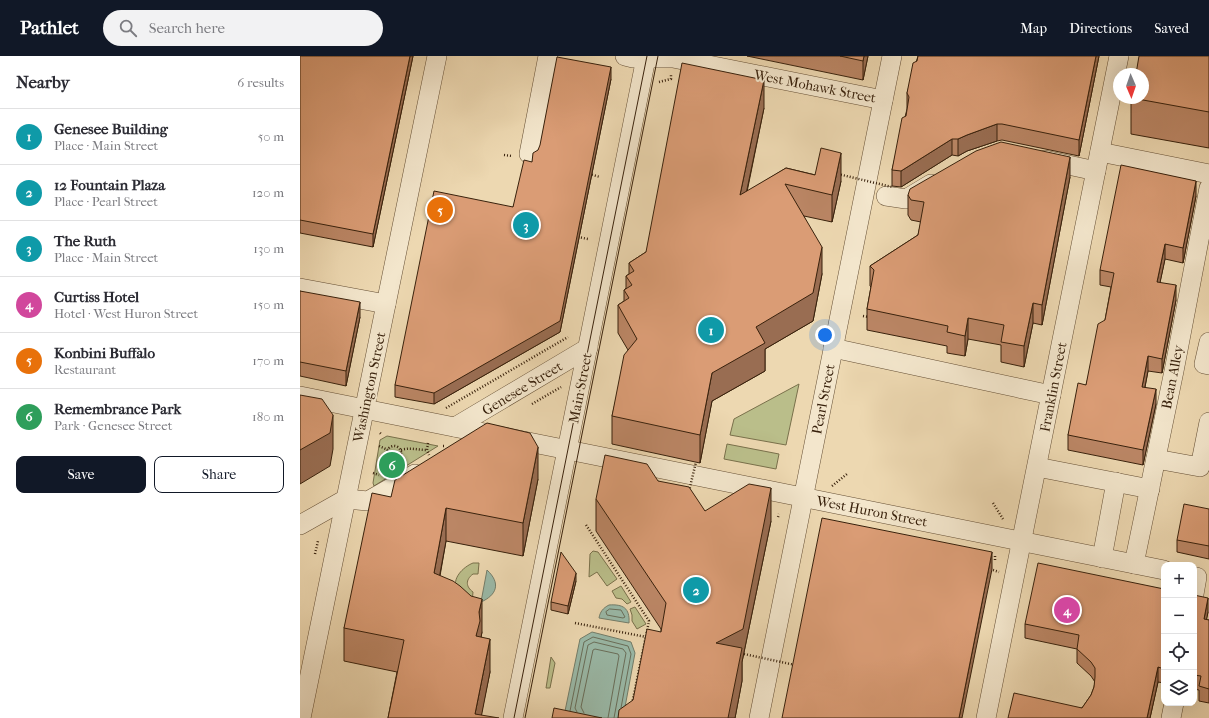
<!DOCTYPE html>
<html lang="en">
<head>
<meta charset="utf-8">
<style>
  :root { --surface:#fff; --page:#f2f2f3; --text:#2b2b33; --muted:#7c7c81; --line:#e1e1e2; --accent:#111827 }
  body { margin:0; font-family:"IM FELL French Canon",serif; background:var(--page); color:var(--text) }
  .controls { position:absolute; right:12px; bottom:12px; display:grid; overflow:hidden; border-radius:8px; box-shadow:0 4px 16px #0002 }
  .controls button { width:36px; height:36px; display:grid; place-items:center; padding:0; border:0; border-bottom:1px solid var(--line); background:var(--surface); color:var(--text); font:20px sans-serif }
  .compass { position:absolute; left:813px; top:12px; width:36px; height:36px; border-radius:50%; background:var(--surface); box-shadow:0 4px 16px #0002; rotate:178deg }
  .you { position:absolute; left:525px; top:279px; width:14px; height:14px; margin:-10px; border:3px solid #fff; border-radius:50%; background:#1a73e8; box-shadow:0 0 0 6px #1a73e833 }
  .badge { display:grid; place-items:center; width:26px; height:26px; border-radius:50%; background:var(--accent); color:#fff; font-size:13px; font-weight:700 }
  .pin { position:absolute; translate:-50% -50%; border:2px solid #fff; box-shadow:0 1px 4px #0006 }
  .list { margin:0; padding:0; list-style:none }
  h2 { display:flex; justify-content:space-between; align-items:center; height:52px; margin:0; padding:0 16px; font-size:17px }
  h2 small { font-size:13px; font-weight:400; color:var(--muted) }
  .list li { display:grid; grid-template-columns:26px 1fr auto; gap:12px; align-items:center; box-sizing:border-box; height:56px; padding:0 16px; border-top:1px solid var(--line) }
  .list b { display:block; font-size:15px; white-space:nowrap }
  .list p { margin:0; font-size:13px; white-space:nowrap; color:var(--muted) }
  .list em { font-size:13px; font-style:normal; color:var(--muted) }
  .actions { display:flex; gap:8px; padding:12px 16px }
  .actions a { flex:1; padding:9px 0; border:1px solid var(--accent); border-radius:8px; text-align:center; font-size:14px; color:var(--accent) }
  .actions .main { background:var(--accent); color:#fff }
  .icon { flex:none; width:22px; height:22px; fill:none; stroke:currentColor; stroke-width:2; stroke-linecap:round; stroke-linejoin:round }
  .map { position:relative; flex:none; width:909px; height:662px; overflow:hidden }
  header { display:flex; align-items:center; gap:24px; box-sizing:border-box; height:56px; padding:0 20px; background:var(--accent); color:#fff }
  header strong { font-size:19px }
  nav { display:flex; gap:22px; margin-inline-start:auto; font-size:14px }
  .search { width:280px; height:36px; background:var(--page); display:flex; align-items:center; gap:10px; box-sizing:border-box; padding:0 14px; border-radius:22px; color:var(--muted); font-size:15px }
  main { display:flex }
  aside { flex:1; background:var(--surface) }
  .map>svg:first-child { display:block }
  .green { fill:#babe8a; stroke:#79704b }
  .water { fill:#9abaa9; stroke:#737d6a }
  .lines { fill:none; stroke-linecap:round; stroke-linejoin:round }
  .shore { stroke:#696e5a; stroke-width:1 }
  .minor-casing { stroke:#654f35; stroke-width:20 }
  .path { stroke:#38210c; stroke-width:2.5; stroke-dasharray:1 2; stroke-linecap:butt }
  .minor { stroke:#f3e6cc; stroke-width:19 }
  .tram { stroke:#38210c; stroke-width:1 }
  .path-bridge { stroke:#38210c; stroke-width:2.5; stroke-dasharray:1 2; stroke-linecap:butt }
  .wall { fill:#bb8665; stroke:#38210c }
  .shaded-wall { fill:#996d52; stroke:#38210c }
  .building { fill:#da9c75; stroke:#38210c }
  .labels { text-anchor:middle; stroke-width:4; stroke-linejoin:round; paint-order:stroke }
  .street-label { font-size:14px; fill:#38210c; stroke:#f3e6cc }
</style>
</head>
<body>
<header>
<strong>Pathlet</strong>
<div class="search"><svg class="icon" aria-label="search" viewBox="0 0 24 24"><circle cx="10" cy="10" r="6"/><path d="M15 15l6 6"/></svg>Search here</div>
<nav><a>Map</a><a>Directions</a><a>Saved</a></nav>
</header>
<main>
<aside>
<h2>Nearby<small>6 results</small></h2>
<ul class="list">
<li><span class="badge" style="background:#0f9aa8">1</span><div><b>Genesee Building</b><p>Place · Main Street</p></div><em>50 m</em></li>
<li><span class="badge" style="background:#0f9aa8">2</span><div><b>12 Fountain Plaza</b><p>Place · Pearl Street</p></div><em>120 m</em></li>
<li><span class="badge" style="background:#0f9aa8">3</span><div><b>The Ruth</b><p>Place · Main Street</p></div><em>130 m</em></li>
<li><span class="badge" style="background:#d1479c">4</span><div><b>Curtiss Hotel</b><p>Hotel · West Huron Street</p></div><em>150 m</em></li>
<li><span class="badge" style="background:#e8710a">5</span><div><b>Konbini Buffalo</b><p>Restaurant</p></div><em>170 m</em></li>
<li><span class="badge" style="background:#2e9e5b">6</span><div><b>Remembrance Park</b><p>Park · Genesee Street</p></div><em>180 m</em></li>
</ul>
<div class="actions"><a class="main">Save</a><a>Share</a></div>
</aside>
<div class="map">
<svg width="909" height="662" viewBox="0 0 909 662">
  <rect width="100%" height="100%" fill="#edd8b1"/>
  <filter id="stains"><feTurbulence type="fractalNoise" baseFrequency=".005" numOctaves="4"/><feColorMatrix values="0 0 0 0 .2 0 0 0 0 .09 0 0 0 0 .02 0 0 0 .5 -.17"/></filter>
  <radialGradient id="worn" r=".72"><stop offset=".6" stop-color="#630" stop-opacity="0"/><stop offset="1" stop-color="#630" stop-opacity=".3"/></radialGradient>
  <g class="green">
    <path d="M499,328l-13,61 -56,-10 4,-16z"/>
    <path d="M87,380l51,10 -64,40 -1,-3 7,-43z"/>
    <path d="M427,388l52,10 -3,15 -52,-10z"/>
    <path d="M293,495l5,1 19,27 -10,7 -10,-14 -8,5 1,-23z"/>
    <path d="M173,507h6l-1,11h-5c-8,6 -7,13 0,18l-1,11c-5,-4 -12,-8 -15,-13 -6,-11 6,-23 16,-27z"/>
    <path d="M321,530l10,16 -4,2 -5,-5 -6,-1 -4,-7z"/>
    <path d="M335,551l11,17 -9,5 -5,-8v-6l-2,-6z"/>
    <path d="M251,601l4,6 -5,25h-4z"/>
  </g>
  <g class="water">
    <path d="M187,514c14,13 10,25 -6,32z"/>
    <path d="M309,549c14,-1 21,3 20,18l-30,-5c1,-6 4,-10 10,-13z"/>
    <path d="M292,576l39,10 4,11 -12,65h-53l-5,-7 15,-72z"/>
  </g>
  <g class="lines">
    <g class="shore">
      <path d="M310,553l11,1 4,7 -2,1 -16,-3 -1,-3z"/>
      <path d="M270,655l14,-69 9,-5 35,9 3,8 -10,54"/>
      <path d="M277,656l-2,-4 13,-63 6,-3 29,7 3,4 -12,65"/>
      <path d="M284,657l-3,-6 12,-57 2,-1 23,5 1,2 -11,62"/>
    </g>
    <g class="minor-casing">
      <g id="minor">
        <path d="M325,0l8,2h40l210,42"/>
        <path d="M800,96l109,22"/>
        <path d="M229,98l19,-98"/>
        <path d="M745,104l51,11"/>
        <path d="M586,140l20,3 25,-15"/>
        <path d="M0,232l86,16"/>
        <path d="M909,286l-5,22 5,1"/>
        <path d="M533,292l218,47"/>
        <path d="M0,340l864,174"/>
        <path d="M155,371l133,-79"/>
        <path d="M856,403l44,8 9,-45"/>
        <path d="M737,411l113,22"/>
        <path d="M0,469l46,-26 22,2 47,-27"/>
        <path d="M802,502l14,-76"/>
        <path d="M834,508l40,-193 35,-183"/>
        <path d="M894,538l3,-17"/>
        <path d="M1,662l136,-662"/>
        <path d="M213,662l133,-660"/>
        <path d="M459,662l133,-662"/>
        <path d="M686,662l133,-662"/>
        <path d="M871,662l3,-15"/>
      </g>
    </g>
    <g class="path">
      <path d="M359,26l12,-3v-4"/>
      <path d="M204,99l8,1"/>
      <path d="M289,118l11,3"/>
      <path d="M278,181l10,2"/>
      <path d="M563,260l6,1"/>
      <path d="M232,348l29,-17"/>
      <path d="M146,352l122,-71"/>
      <path d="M80,377l1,1"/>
      <path d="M128,387l-1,7 2,5"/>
      <circle cx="94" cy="397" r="7"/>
      <path d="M79,390l9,4"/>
      <path d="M143,390h2"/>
      <path d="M101,394c9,-3 16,0 26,0"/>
      <path d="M83,415l10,-11"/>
      <path d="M73,417l6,2"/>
      <path d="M532,430l15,-12"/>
      <path d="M693,447l10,16"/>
      <path d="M478,461l1,-3"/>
      <path d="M286,469l63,96 -17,83"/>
      <path d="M15,498l3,-13"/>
      <path d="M695,504v-4"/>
      <path d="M693,514l6,2"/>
      <path d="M275,567l71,14"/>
    </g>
    <use href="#minor" class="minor"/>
    <g class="tram">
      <path d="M214,662l133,-662"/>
      <path d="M225,662l133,-662"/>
    </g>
    <g class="path-bridge">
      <path d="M538,118l54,13"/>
      <path d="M389,435l7,-29"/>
      <path d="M444,598l51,11"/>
    </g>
  </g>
  <g class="wall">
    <path d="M0,0h113l-40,191 -73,-14z"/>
    <path d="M447,0h121l-5,24z"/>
    <path d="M618,0h181l-20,100 -77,-16 -5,1 -30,10 -9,5 -6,-1 -51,32 -9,-1v-16l15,-61v-16z"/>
    <path d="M909,0v92l-78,-14v-36z"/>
    <path d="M311,23l-51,253 -126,72 -39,-7v-12l118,-178 19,-45 6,-12z"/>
    <path d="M464,52l-17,84 39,-24 55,13 -9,41 -28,-6 18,58 -9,47 -48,28v22l-53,30 -12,62 -88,-19v-28l16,-66 -10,-17v-28l6,-4v-11l2,-2v-12l3,-2v-11l17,-11z"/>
    <path d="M770,121l-28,148 -9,-2 -9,44 -23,-5v-17l-33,-6 -3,17 -18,-3v-7l-80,-16v-21l4,-22 -1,-1v-20l48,-31 3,-13 -10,-2 -3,-5v-20z"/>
    <path d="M896,140l-13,67 -18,-4 -5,23 16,18 -14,73 -14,-2 -3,16 11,17 -13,61 -75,-15v-15l18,-50 19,-65 6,-33 -11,-2v-15z"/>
    <path d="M0,235l60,26 -14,69 -46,-10z"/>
    <path d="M238,423l-15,77 -77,-15 -6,35 42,56 -1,5 9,35 -9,43 -93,3 9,-46 -53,-11v-33l47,-131z"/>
    <path d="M358,425l47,30 66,10 -29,141v19l-7,37h-117l15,-18 28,-68v-3l-65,-98v-32z"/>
    <path d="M909,453v50l-32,-7v-12z"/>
    <path d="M276,525l-8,33 -17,-4v-8z"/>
    <path d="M864,533v94l-6,-1 -8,36h-142l74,-10 9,-13 3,-8 1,-5 -4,-6 -14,-13v-14l-52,-11v-14z"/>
    <path d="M894,539l14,17 -2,8h3v83l-10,-2v-11l-5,-1z"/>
  </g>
  <g class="shaded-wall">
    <path d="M110,0h3l-40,191v-13z"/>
    <path d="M564,0h4l-5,24v-19z"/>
    <path d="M796,0h3l-20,100v-16z"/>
    <path d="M311,11v12l-51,253 -126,72v-11z"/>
    <path d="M464,24v28l-24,115v-28z"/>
    <path d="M697,68v17l-30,10 -9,5v-17l9,-4z"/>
    <path d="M652,83v16l-51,32v-16z"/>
    <path d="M541,97v28l-9,41v-27z"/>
    <path d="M770,101v20l-28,148v-20z"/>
    <path d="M896,125v15l-13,67v-15z"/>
    <path d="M865,188v15l-8,38v-15z"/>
    <path d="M522,191v27l-9,47 -48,28v22l-53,30 -12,62v-28l12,-62 44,-46z"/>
    <path d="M876,229v15l-14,73v-14z"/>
    <path d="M60,246v15l-14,69v-15z"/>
    <path d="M733,247v20l-9,44v-21z"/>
    <path d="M668,262v21l-3,17v-20z"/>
    <path d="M848,300v15l-6,31v-15z"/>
    <path d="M856,333v15l-13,61v-15z"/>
    <path d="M33,359v34l-3,17 -30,18v-34z"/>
    <path d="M238,391v32l-15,77v-33z"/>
    <path d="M471,432v33l-29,141v19l-7,37h-7l-12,-75z"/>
    <path d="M146,452v33l-12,65v-33z"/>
    <path d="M692,496v17l-30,149h-3z"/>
    <path d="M276,517v8l-8,33v-8z"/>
    <path d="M908,542v14l-4,21v-14z"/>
    <path d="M182,543v33l-2,11 -4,-7 3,-24z"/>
    <path d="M190,583v33l-9,46 -6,-4z"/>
    <path d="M858,611v15l-8,36h-3z"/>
  </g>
  <g class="building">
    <path d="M0,0h110l-37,178 -73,-14z"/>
    <path d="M540,0h24l-1,5z"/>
    <path d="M618,0h178l-17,84 -77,-16h-5l-30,11 -9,4h-6l-51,32 -9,-1 10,-52 4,-2 3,-19 -2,-4 6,-30 4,-2z"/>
    <path d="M839,0h70v56l-77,-14h11v-24h-7z"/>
    <path d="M257,1l54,10 -51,254 -126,72 -39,-8 39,-194 79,16 11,-47 8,2 1,-9 5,-3 2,-5z"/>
    <path d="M382,7l82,17 -24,115 46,-27 29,7 6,-27 20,5 -9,42 -47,-11 37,63 -9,46 -57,34 9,16 -53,30 -12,62 -88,-19 12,-61 13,-16 -19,-34 11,-7 -5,-8 8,-5 -6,-9 8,-5 -5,-8 17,-11z"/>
    <path d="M701,86l69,15 -28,148 -9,-2 -9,43 -23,-4 3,-17 -36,-7 -3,18 -18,-4 1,-6 -81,-17 7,-39 -4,-4 48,-31 6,-33 -13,-2 -3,-5 2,-6 66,-38z"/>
    <path d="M821,109l75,16 -13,67 -18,-4 -8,38 19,3 -14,74 -14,-3 -6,31 14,2 -13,61 -75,-15 10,-52 8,2 12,-61 7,-4 9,-47 -14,-3z"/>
    <path d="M0,235l60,11 -14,69 -46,-9z"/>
    <path d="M0,339l22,4 11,16 -3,18 -30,17z"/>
    <path d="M187,367l43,10 8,14 -15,76 -77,-15 -12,65 19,8 7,5 11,10 11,3 -3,13 1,9 -4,15 14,3 -15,75 24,4h-111l16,-78 -60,-12 28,-135 19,4 4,-17z"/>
    <path d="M305,399l42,9 11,17 31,6 16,24 44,-27 22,4 -28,141 -27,14 26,5 -14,70h-110l1,-8 14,-10 14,-71 14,3 5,-29 -70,-104z"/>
    <path d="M884,448l25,5v37l-32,-6z"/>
    <path d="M522,462l170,34 -33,166h-177z"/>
    <path d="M261,496l15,21 -8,33 -17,-4z"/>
    <path d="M738,507l126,26v80l-6,-2 -11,51h-139l6,-25 68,15 9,-13 3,-8 1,-10v-9l-4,-6 -14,-13 2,-14 -54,-11z"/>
    <path d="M894,539l14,3 -4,21 5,1v69l-10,-3 2,-10 -7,-1z"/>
    <path d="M254,652l48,10h-50z"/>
  </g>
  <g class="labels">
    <g class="street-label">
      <text transform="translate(515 30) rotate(11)" y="5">West Mohawk Street</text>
      <text transform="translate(872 321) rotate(-79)" y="5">Bean Alley</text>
      <text transform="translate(69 331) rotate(-78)" y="5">Washington Street</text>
      <text transform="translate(753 331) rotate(-79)" y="5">Franklin Street</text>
      <text transform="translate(222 332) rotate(-31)" y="5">Genesee Street</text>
      <text transform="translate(280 332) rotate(-79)" y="5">Main Street</text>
      <text transform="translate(523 343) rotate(-79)" y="5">Pearl Street</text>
      <text transform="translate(572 455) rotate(11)" y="5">West Huron Street</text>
    </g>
  </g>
  <rect width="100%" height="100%" filter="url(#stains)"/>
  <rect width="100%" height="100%" fill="url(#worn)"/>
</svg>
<div class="controls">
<button>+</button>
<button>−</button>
<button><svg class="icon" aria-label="locate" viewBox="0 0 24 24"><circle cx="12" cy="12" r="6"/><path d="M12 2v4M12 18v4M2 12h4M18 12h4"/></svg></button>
<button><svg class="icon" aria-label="layers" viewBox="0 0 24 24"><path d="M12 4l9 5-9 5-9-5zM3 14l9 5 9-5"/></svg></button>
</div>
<svg class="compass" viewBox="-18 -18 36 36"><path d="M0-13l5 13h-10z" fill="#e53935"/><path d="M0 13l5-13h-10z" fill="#7c7c81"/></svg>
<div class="you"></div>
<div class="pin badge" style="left:411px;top:274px;background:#0f9aa8">1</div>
<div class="pin badge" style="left:396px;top:534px;background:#0f9aa8">2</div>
<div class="pin badge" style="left:226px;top:169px;background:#0f9aa8">3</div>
<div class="pin badge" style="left:767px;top:554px;background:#d1479c">4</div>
<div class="pin badge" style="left:140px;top:154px;background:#e8710a">5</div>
<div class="pin badge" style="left:92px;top:409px;background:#2e9e5b">6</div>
</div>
</main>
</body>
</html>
